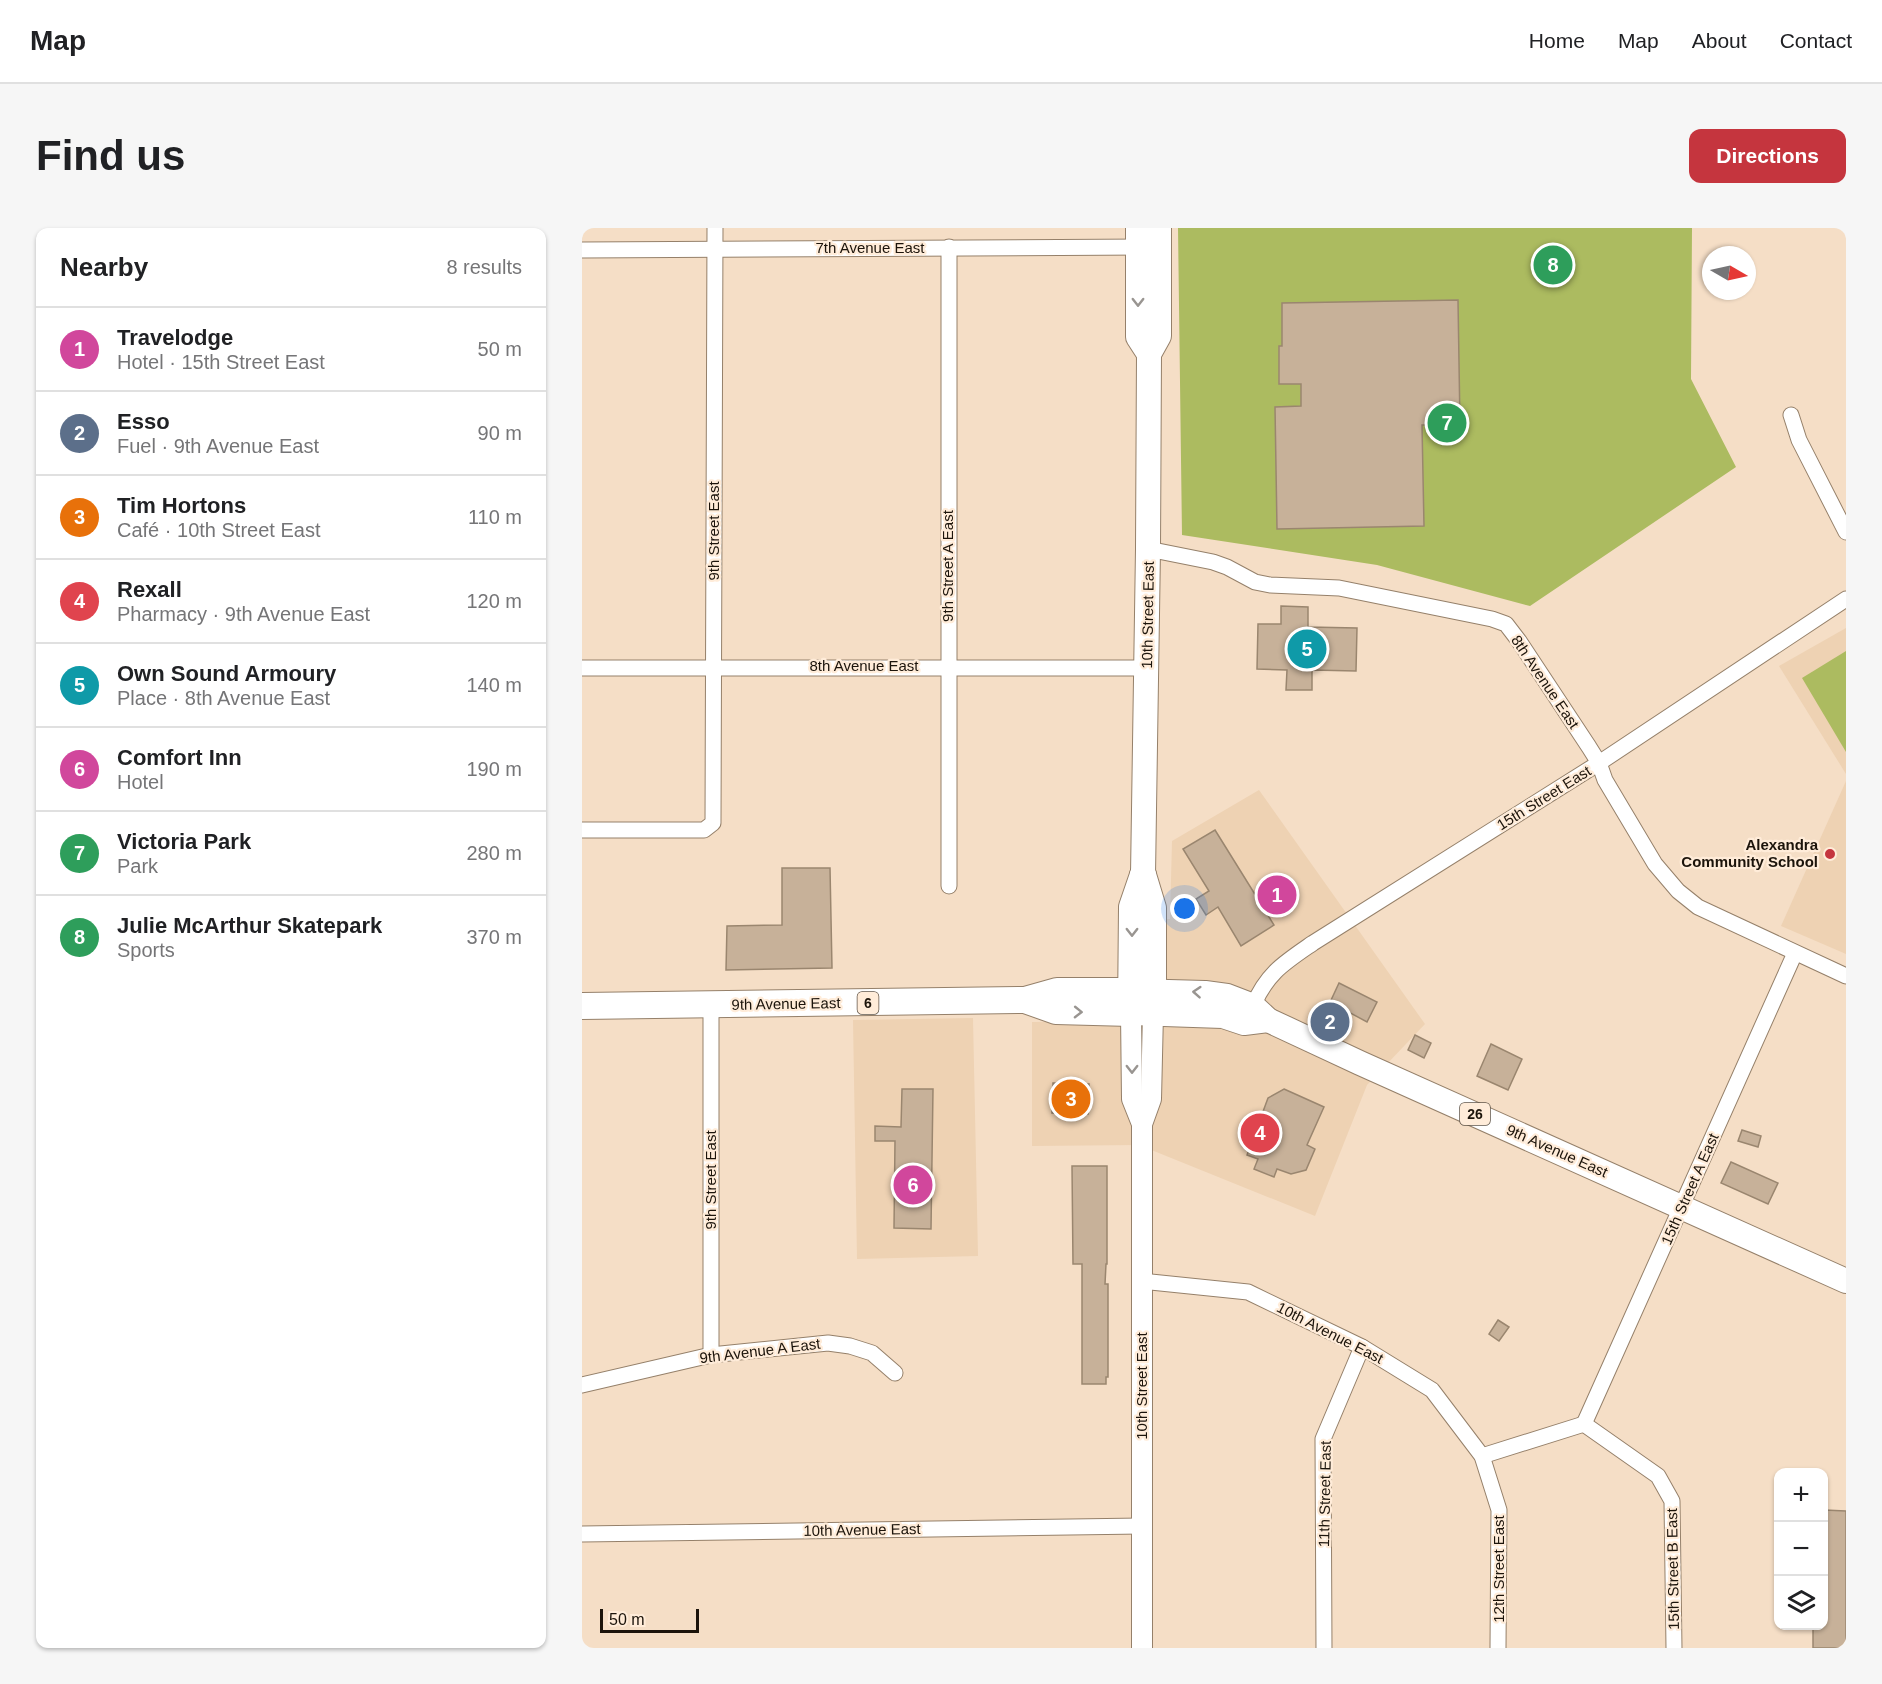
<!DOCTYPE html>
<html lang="en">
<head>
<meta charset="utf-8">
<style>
  :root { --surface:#fff; --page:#f6f6f6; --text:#202124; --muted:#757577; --line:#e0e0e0; --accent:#c5353e }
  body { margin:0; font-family:Arial,sans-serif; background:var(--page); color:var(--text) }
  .controls { position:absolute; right:18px; bottom:18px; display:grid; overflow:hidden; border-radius:12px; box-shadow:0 2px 4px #0004 }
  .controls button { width:54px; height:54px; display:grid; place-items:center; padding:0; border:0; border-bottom:2px solid var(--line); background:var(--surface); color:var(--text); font:30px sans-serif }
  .compass { position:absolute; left:1120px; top:18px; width:54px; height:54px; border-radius:50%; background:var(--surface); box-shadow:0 2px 4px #0004; rotate:99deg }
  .scale { position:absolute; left:18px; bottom:15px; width:99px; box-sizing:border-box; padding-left:6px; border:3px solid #1c140b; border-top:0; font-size:16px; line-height:21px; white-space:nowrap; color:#1c140b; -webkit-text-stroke:4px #ffecd9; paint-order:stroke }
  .you { position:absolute; left:603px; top:681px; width:21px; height:21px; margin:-15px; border:4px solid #fff; border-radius:50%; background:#1a73e8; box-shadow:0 0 0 9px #1a73e833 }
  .badge { display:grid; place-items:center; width:39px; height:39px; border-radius:50%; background:var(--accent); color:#fff; font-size:20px; font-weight:700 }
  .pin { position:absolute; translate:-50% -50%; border:3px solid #fff; box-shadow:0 2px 6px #0006 }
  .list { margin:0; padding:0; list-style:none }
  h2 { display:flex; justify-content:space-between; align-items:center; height:78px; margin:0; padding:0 24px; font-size:26px }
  h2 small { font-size:20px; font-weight:400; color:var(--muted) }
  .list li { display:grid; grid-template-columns:39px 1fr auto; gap:18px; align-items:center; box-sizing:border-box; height:84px; padding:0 24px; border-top:2px solid var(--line) }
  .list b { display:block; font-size:22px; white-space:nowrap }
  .list p { margin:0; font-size:20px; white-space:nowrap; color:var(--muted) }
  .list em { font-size:20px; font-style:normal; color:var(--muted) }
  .icon { flex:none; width:33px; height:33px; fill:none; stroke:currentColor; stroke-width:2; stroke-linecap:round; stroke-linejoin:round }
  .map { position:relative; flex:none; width:1264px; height:1420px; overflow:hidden; border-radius:12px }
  header { display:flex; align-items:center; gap:36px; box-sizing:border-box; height:84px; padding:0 30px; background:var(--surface); border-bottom:2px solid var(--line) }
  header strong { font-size:28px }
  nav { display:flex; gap:33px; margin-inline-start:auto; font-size:21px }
  .intro { display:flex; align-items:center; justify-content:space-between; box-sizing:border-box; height:144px; padding:0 36px }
  h1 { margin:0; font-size:42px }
  .button { padding:15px 27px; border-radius:12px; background:var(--accent); color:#fff; font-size:21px; font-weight:700 }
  main { display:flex; gap:36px; padding:0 36px }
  aside { flex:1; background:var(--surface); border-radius:12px; box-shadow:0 2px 4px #0004 }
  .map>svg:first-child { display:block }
  .built { fill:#eed2b3 }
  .green { fill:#acbb60 }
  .building { fill:#c7b199; stroke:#9a866f; stroke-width:1.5 }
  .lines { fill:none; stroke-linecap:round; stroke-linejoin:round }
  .minor-casing { stroke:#95806a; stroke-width:17 }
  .tertiary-casing { stroke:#95806a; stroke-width:22 }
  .primary-casing { stroke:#95806a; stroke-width:26 }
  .trunk-casing { stroke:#95806a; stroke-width:28 }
  .minor { stroke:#fff; stroke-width:15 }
  .tertiary { stroke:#fff; stroke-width:20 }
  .primary { stroke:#fff; stroke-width:24 }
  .trunk { stroke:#fff; stroke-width:26 }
  .oneway { stroke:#999591 }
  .poi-dot { fill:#c5353e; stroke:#ffecd9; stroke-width:2 }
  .labels { text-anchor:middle; stroke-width:4.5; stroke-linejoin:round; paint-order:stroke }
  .shield { fill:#ffecd9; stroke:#605549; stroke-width:1.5 }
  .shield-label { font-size:14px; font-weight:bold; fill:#1c140b }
  .street-label { font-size:15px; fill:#1c140b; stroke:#ffecd9 }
  .poi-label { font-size:15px; font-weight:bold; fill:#1c140b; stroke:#ffecd9; text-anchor:end }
</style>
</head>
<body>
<header>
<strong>Map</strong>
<nav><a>Home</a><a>Map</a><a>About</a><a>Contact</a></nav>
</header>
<div class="intro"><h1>Find us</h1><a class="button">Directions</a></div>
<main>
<aside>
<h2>Nearby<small>8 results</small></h2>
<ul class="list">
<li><span class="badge" style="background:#d1479c">1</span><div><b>Travelodge</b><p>Hotel · 15th Street East</p></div><em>50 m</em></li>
<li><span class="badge" style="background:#5c6f8a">2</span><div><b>Esso</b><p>Fuel · 9th Avenue East</p></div><em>90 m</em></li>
<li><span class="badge" style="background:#e8710a">3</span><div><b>Tim Hortons</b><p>Café · 10th Street East</p></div><em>110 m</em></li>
<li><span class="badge" style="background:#e0444e">4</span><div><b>Rexall</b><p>Pharmacy · 9th Avenue East</p></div><em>120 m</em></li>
<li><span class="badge" style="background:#0f9aa8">5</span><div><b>Own Sound Armoury</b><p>Place · 8th Avenue East</p></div><em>140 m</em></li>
<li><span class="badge" style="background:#d1479c">6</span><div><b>Comfort Inn</b><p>Hotel</p></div><em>190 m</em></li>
<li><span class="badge" style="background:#2e9e5b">7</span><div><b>Victoria Park</b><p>Park</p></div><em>280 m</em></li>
<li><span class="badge" style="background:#2e9e5b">8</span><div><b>Julie McArthur Skatepark</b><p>Sports</p></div><em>370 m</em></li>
</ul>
</aside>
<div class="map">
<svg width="1264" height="1420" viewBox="0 0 1264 1420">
  <rect width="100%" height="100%" fill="#f5dec6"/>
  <g class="built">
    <path d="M1264,400v146l-67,-108z"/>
    <path d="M1264,553v173l-65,-28z"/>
    <path d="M677,562l166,234 -58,61 -52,131 -176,-71 -107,1v-124l106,-1 -1,-101 33,-1 2,-78z"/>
    <path d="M391,790l5,238 -121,3 -4,-239z"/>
  </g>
  <g class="green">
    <path d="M596,0h514l-1,151 45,88 -206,139 -153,-41 -195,-30z"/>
    <path d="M1264,423v101l-44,-74z"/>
  </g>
  <g class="building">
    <path d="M876,72l2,125h-38l2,101 -147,3 -2,-122 26,-1v-22h-22v-38h3v-43z"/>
    <path d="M699,378l27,1v20l49,1 -1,43 -44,-1v20h-26l1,-20 -30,-1 1,-45h23z"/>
    <path d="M633,602l59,95 -33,21 -23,-39 -12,8 -10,-16 13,-8 -26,-42z"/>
    <path d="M200,640h48l2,100 -106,2 1,-44 55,-1z"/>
    <path d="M757,755l38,19 -10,20 -22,-12 -9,23 -17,-7z"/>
    <path d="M833,807l16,8 -7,15 -16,-8z"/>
    <path d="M909,816l31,15 -14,31 -31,-14z"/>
    <path d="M471,855l36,1 -1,30 -36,-1z"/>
    <path d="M320,861h31l-2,140 -37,-1 1,-87h-20v-15l26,1z"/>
    <path d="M702,861l40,18 -17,38 8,4 -9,21 -15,4 -14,-5 -3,8 -20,-8 4,-10 -11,-4 21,-57z"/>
    <path d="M1160,902l19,6 -3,11 -20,-6z"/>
    <path d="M1149,934l47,21 -10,21 -47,-21z"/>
    <path d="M490,938h35v98h-1l-1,20h3v93h-2v7h-24v-120h-9z"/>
    <path d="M916,1092l11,7 -10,14 -10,-7z"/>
    <path d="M1242,1282l22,1v137h-33v-22h11z"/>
  </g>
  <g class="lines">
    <g class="minor-casing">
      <g id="minor">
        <path d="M0,22l564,-3"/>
        <path d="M1209,187l8,25 47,92"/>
        <path d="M566,321l65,13 14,5 28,15 15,3 69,3 153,31 14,5 13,17 70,106 10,16 6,17 50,84 23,27 20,16 148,69"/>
        <path d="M0,440h565"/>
        <path d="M0,602h122l9,-7 2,-595"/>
        <path d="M367,658v-639"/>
        <path d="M129,776v351"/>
        <path d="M671,778c14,-33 31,-43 60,-63l286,-180 247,-164"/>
        <path d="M559,1053l107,11 114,55 70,43 50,66 17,54 -1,138"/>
        <path d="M0,1157l129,-30 117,-12 22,3 22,7 23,20"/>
        <path d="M1002,1196l211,-471"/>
        <path d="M1002,1196l74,52 14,25 2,147"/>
        <path d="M900,1228l102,-32"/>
        <path d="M0,1306l560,-8"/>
        <path d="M742,1420l-1,-209 39,-92"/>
      </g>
    </g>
    <g class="tertiary-casing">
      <g id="tertiary">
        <path d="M549,785l1,86 10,25"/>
        <path d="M560,1420v-524l9,-25 2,-86"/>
      </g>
    </g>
    <g class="primary-casing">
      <g id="primary">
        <path d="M556,0v109l11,17"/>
        <path d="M561,647l5,-326 1,-195 10,-18v-108"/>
        <path d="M550,763l73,2 22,3 26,10 15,14 92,43 486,218"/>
        <path d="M552,785l89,3 21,7 24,-3"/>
      </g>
    </g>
    <g class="trunk-casing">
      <g id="trunk">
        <path d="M561,647l10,33v105"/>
        <path d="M443,772l31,11 75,2 1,-106 11,-32"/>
        <path d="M0,778l443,-6 32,-9h75"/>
      </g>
    </g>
    <use href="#minor" class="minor"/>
    <use href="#tertiary" class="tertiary"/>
    <use href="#primary" class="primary"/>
    <use href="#trunk" class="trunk"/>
  </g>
  <defs><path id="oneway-chevron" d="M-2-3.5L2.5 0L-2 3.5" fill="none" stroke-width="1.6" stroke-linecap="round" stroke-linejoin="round" transform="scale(1.5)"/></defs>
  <g class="oneway">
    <use href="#oneway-chevron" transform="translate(556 74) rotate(90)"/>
    <use href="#oneway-chevron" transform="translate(550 704) rotate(90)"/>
    <use href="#oneway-chevron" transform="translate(615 764) rotate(-176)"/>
    <use href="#oneway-chevron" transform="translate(496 784) rotate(1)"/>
    <use href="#oneway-chevron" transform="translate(550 841) rotate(90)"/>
  </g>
  <circle class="poi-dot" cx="1248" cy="626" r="6"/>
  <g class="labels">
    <g class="shield">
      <rect x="275.5" y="764" width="21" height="22" rx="4.5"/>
      <rect x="878" y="875" width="30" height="22" rx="4.5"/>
    </g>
    <g class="shield-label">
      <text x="286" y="780">6</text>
      <text x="893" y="891">26</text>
    </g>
    <g class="street-label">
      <text x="288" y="25">7th Avenue East</text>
      <text transform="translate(132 303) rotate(-90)" y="5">9th Street East</text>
      <text transform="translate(366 338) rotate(-90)" y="5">9th Street A East</text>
      <text transform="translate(566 387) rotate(-89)" y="5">10th Street East</text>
      <text x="282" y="443">8th Avenue East</text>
      <text transform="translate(963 454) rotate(56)" y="5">8th Avenue East</text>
      <text transform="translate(962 570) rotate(-32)" y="5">15th Street East</text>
      <text transform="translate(204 776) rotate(-1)" y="5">9th Avenue East</text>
      <text transform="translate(975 923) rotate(24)" y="5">9th Avenue East</text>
      <text transform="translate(129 952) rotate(-90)" y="5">9th Street East</text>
      <text transform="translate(1108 961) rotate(-66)" y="5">15th Street A East</text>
      <text transform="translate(748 1105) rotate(27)" y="5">10th Avenue East</text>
      <text transform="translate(178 1123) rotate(-7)" y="5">9th Avenue A East</text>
      <text transform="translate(560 1158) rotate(-90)" y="5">10th Street East</text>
      <text transform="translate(743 1266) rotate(-89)" y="5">11th Street East</text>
      <text transform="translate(280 1302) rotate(-1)" y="5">10th Avenue East</text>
      <text transform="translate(917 1341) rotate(-90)" y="5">12th Street East</text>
      <text transform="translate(1091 1341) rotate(-91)" y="5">15th Street B East</text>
    </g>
    <g class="poi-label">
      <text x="1236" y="622">Alexandra<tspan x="1236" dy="17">Community School</tspan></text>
    </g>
  </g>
</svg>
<div class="controls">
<button>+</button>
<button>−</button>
<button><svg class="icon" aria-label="layers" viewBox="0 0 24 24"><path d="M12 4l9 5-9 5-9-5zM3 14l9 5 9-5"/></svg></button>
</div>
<svg class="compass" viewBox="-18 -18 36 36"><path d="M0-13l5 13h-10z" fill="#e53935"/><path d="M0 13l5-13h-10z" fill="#757577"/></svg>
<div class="scale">50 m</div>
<div class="you"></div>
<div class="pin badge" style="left:695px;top:667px;background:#d1479c">1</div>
<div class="pin badge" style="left:748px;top:794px;background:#5c6f8a">2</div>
<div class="pin badge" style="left:489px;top:871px;background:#e8710a">3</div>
<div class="pin badge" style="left:678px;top:905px;background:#e0444e">4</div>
<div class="pin badge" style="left:725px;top:421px;background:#0f9aa8">5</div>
<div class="pin badge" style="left:331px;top:957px;background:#d1479c">6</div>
<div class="pin badge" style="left:865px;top:195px;background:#2e9e5b">7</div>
<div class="pin badge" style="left:971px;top:37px;background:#2e9e5b">8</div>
</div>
</main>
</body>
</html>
